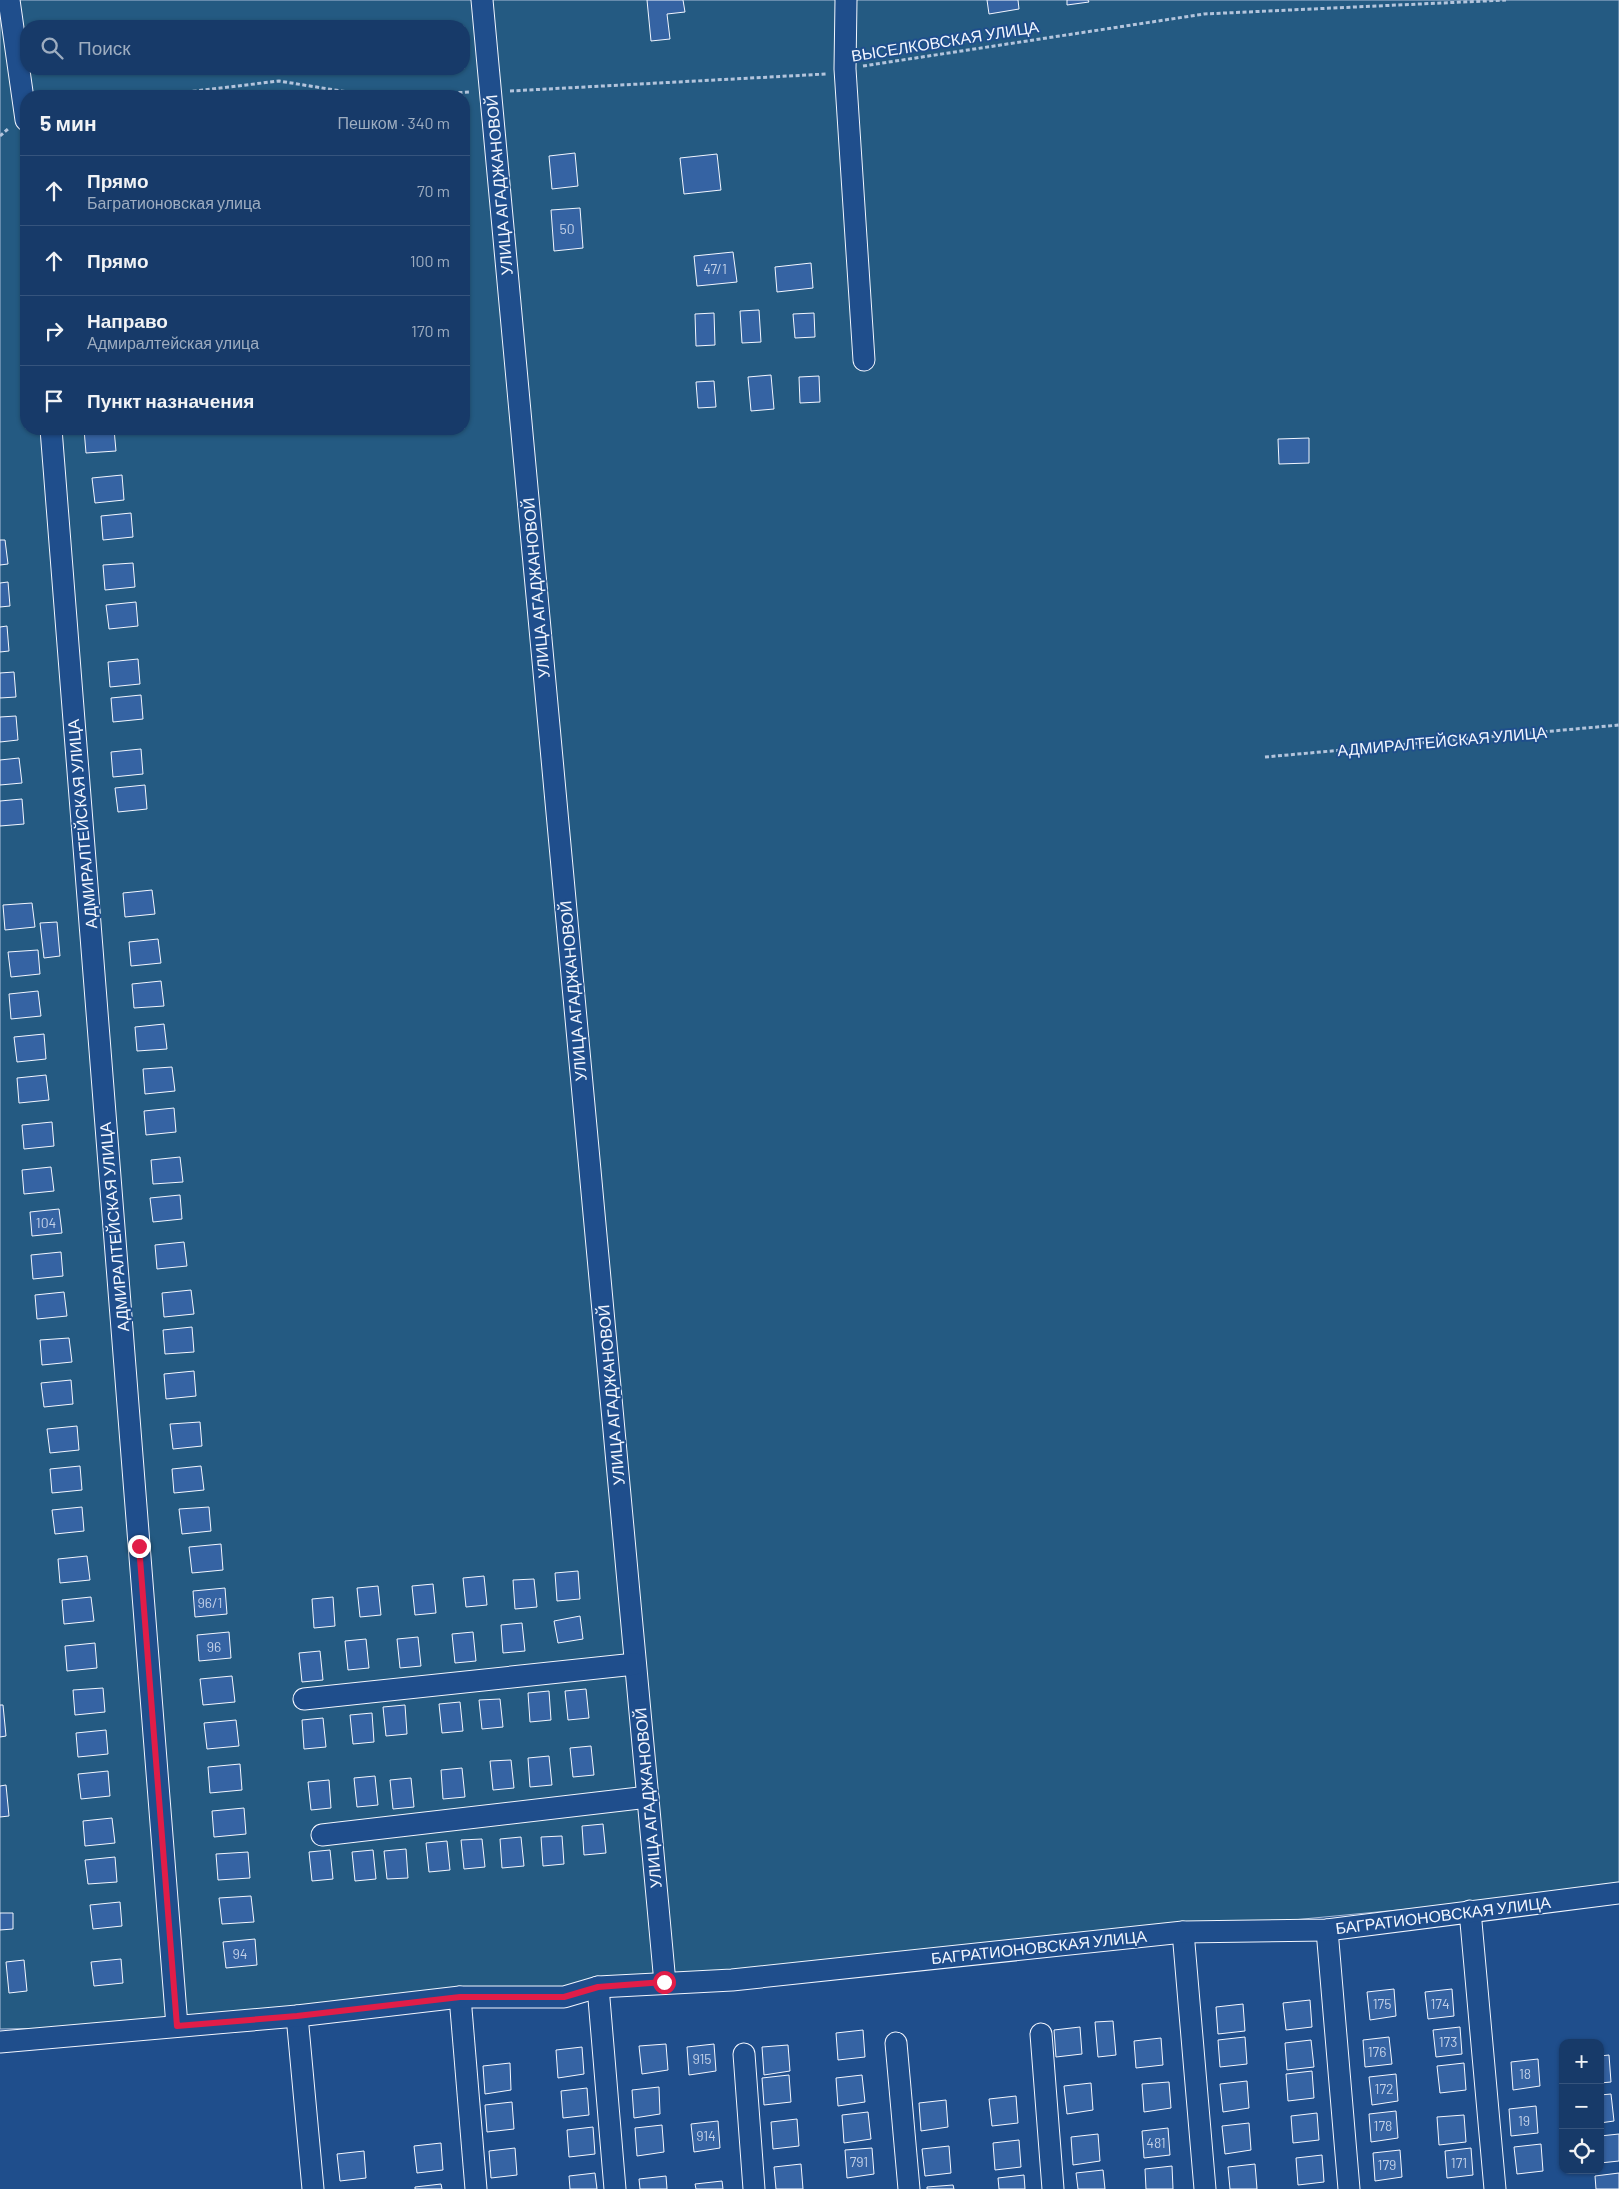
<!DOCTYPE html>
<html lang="ru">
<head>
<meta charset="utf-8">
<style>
  :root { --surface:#173a69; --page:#20416f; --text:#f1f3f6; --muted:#9eadc0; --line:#36547d }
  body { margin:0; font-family:Barlow,sans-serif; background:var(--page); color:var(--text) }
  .controls { position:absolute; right:15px; bottom:15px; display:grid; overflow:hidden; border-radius:10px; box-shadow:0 1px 4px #0004 }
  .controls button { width:45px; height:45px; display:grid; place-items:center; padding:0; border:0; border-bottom:1px solid var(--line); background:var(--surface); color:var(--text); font:25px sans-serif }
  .stop { position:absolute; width:15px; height:15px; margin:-11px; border:4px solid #e11d48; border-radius:50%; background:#fff }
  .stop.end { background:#e11d48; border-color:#fff; box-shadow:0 1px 5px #0008 }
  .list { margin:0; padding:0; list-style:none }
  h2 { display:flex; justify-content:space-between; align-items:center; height:65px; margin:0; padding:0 20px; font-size:21px }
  h2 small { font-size:16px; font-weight:400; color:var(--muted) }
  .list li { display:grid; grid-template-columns:32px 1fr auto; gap:15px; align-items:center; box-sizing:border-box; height:70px; padding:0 20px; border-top:1px solid var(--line) }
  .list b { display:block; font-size:19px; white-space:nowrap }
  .list p { margin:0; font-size:16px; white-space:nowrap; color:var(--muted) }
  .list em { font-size:16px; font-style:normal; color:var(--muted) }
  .icon { flex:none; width:28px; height:28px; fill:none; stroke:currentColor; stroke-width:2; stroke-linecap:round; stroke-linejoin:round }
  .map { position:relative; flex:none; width:1619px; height:2189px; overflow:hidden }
  .search { position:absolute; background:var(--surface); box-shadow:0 1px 4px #0004; left:20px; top:20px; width:450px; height:55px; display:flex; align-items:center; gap:12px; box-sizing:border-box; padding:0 18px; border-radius:20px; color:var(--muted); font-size:19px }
  .panel { position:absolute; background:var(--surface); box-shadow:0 1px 4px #0004; left:20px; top:90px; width:450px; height:345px; border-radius:20px }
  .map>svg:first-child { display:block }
  .green { fill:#245a82; stroke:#a8bbd7; fill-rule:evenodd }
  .building { fill:#3563a3; stroke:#f2f6ff }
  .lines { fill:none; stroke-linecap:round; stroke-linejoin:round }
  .minor-casing { stroke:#f2f6ff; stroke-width:23 }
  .path { stroke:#b3c4dc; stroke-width:3; stroke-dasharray:4 2.5; stroke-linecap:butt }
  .minor { stroke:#1f4e8c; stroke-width:21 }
  .route { stroke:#e11d48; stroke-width:6 }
  .labels { text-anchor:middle; stroke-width:4; stroke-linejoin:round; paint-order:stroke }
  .number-label { font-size:14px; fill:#c3d1e8 }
  .street-label { font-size:16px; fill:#f2f6ff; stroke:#1f4e8c }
</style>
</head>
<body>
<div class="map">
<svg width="1619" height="2189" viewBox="0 0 1619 2189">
  <rect width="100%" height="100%" fill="#1f4e8c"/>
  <path class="green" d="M0,0h1619v1889l-1442,137 -177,3zM26,26h438v43h-438zM26,96h438v333h-438z"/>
  <g class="building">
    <path d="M647,0h36l2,12 -18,2 3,25 -19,2z"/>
    <path d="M987,0h31l1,9 -30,5z"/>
    <path d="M1067,0h21l1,2 -22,3z"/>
    <path d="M575,153l3,33 -26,3 -3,-33z"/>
    <path d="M717,154l4,36 -37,4 -4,-36z"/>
    <path d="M580,208l3,40 -29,3 -3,-41z"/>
    <path d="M733,252l4,30 -40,4 -3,-30z"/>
    <path d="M811,263l2,25 -36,4 -2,-25z"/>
    <path d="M759,310l2,32 -19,1 -2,-32z"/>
    <path d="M714,313l1,32 -19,1 -1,-32z"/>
    <path d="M814,313l1,24 -20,1 -2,-24z"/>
    <path d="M771,375l3,34 -23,2 -3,-34z"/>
    <path d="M819,376l1,26 -20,1 -1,-26z"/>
    <path d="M714,381l2,26 -18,1 -2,-26z"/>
    <path d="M84,429h30l2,22 -30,2z"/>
    <path d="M1309,438v25l-30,1 -1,-25z"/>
    <path d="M122,475l2,25 -29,3 -3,-25z"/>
    <path d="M131,513l2,24 -30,3 -2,-24z"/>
    <path d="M0,540h5l3,24 -8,1z"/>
    <path d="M133,563l2,24 -30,3 -2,-25z"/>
    <path d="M8,582l2,24 -10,1v-24z"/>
    <path d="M136,602l2,24 -29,3 -3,-24z"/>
    <path d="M7,626l2,25 -9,1v-25z"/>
    <path d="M138,659l2,25 -30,3 -2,-25z"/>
    <path d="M14,672l2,25 -16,1v-25z"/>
    <path d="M141,695l2,24 -30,3 -2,-24z"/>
    <path d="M16,716l2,24 -18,2v-25z"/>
    <path d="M141,749l2,25 -30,3 -2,-25z"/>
    <path d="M19,758l3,25 -22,2v-25z"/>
    <path d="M145,785l2,24 -29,3 -3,-24z"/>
    <path d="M22,799l2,25 -24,2v-25z"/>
    <path d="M152,890l3,24 -30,3 -2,-24z"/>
    <path d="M32,903l3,24 -30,3 -2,-25z"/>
    <path d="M57,922l3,34 -16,2 -4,-35z"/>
    <path d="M158,939l3,24 -30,3 -2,-24z"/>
    <path d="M38,950l2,24 -29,3 -3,-25z"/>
    <path d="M161,981l3,25 -30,2 -2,-24z"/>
    <path d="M38,991l3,25 -30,3 -2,-25z"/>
    <path d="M164,1024l3,25 -30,2 -2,-24z"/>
    <path d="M44,1034l2,25 -29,3 -3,-25z"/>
    <path d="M172,1067l3,24 -30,3 -2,-25z"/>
    <path d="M46,1075l3,25 -30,3 -2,-25z"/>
    <path d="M174,1108l2,24 -30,3 -2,-24z"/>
    <path d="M52,1122l2,24 -30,3 -2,-24z"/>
    <path d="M180,1157l3,25 -30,2 -2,-24z"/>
    <path d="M51,1167l3,24 -30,3 -2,-24z"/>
    <path d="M180,1195l2,24 -29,3 -3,-24z"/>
    <path d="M59,1209l3,24 -30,3 -2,-24z"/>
    <path d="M184,1242l3,24 -30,3 -2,-24z"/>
    <path d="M61,1252l2,24 -30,3 -2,-24z"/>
    <path d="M191,1290l3,24 -30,3 -2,-24z"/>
    <path d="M64,1292l3,24 -30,3 -2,-24z"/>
    <path d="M192,1327l2,25 -29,2 -2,-24z"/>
    <path d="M69,1338l3,24 -30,3 -2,-25z"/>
    <path d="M194,1371l2,25 -30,3 -2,-25z"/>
    <path d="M71,1380l2,24 -29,3 -3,-24z"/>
    <path d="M200,1422l2,24 -29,3 -3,-25z"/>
    <path d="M77,1426l2,24 -29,3 -3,-24z"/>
    <path d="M80,1466l2,24 -30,3 -2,-24z"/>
    <path d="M201,1466l3,24 -30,3 -2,-24z"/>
    <path d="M82,1507l2,24 -29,3 -3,-24z"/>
    <path d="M209,1507l2,24 -29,3 -3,-25z"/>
    <path d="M221,1544l2,26 -31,3 -3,-26z"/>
    <path d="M87,1556l3,24 -30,3 -2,-24z"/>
    <path d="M578,1571l2,28 -23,2 -2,-28z"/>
    <path d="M484,1576l3,29 -21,2 -3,-29z"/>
    <path d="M534,1579l3,28 -22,2 -2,-29z"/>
    <path d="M433,1584l3,29 -21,2 -3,-29z"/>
    <path d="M378,1586l3,29 -21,2 -3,-29z"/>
    <path d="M225,1588l2,26 -32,3 -2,-26z"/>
    <path d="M91,1597l3,24 -30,3 -2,-24z"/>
    <path d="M333,1597l2,29 -21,2 -2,-29z"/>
    <path d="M580,1616l3,23 -25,4 -4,-22z"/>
    <path d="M522,1623l3,28 -22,2 -2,-28z"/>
    <path d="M229,1632l2,26 -32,3 -2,-26z"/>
    <path d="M473,1632l3,29 -21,2 -3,-29z"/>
    <path d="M418,1637l3,29 -21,2 -3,-29z"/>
    <path d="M366,1639l3,29 -21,2 -3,-29z"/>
    <path d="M95,1643l2,25 -30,3 -2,-25z"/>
    <path d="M320,1651l3,29 -21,2 -3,-29z"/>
    <path d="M232,1676l3,26 -32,3 -3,-26z"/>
    <path d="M103,1688l2,24 -30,3 -2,-25z"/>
    <path d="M586,1689l3,29 -21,2 -3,-29z"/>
    <path d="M549,1691l2,29 -21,2 -2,-29z"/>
    <path d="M500,1699l3,28 -21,2 -3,-29z"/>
    <path d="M460,1702l3,29 -21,2 -3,-29z"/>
    <path d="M0,1705h3l3,31 -6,1z"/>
    <path d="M405,1705l2,29 -21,2 -3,-29z"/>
    <path d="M372,1713l2,29 -21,2 -3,-29z"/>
    <path d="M323,1718l3,29 -22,2 -2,-29z"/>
    <path d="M236,1720l3,26 -32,3 -3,-26z"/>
    <path d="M106,1730l2,24 -30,3 -2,-24z"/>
    <path d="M591,1746l3,29 -21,2 -3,-29z"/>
    <path d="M549,1756l3,29 -22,2 -2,-29z"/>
    <path d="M511,1760l3,28 -21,2 -3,-29z"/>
    <path d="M240,1764l2,26 -32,3 -2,-26z"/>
    <path d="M462,1768l3,29 -22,2 -2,-29z"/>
    <path d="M108,1771l2,25 -29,3 -3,-25z"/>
    <path d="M375,1776l3,29 -21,2 -3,-29z"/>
    <path d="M411,1778l3,29 -21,2 -3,-29z"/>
    <path d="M329,1780l2,28 -20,2 -3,-28z"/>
    <path d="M6,1785l3,31 -9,1v-31z"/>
    <path d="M244,1808l2,26 -32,3 -2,-26z"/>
    <path d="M112,1818l3,25 -30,3 -2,-25z"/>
    <path d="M603,1824l3,29 -22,2 -2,-29z"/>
    <path d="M562,1836l2,28 -21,2 -2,-29z"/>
    <path d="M521,1837l3,29 -22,2 -2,-29z"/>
    <path d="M482,1839l3,28 -21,2 -3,-29z"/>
    <path d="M447,1841l3,29 -21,2 -3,-29z"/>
    <path d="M406,1849l2,29 -21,1 -3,-28z"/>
    <path d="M330,1850l3,29 -21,2 -3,-29z"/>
    <path d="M373,1850l3,29 -21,2 -3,-29z"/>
    <path d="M248,1852l2,26 -32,2 -2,-26z"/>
    <path d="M115,1857l2,25 -29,2 -3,-24z"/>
    <path d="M251,1896l3,26 -32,2 -3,-26z"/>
    <path d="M120,1902l2,24 -29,3 -3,-24z"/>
    <path d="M0,1913h13v16l-13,1z"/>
    <path d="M255,1939l2,26 -31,3 -3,-26z"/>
    <path d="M121,1959l2,24 -29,3 -3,-24z"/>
    <path d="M24,1960l3,31 -18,2 -3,-31z"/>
    <path d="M1394,1989l2,27 -26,4 -3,-28z"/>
    <path d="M1452,1989l2,27 -26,3 -3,-27z"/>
    <path d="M1310,2000l2,27 -26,3 -3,-27z"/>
    <path d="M1243,2004l2,27 -27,3 -2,-27z"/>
    <path d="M1113,2021l3,34 -18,2 -3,-35z"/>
    <path d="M1080,2027l2,27 -26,3 -2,-27z"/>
    <path d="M1460,2027l2,27 -26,3 -3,-27z"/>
    <path d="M863,2030l2,27 -27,3 -2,-27z"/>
    <path d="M1245,2037l2,27 -27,3 -2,-27z"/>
    <path d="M1389,2037l3,27 -27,3 -2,-27z"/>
    <path d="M1161,2038l2,27 -27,3 -2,-27z"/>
    <path d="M1311,2040l3,27 -27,3 -2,-27z"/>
    <path d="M666,2044l2,26 -26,4 -3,-28z"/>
    <path d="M714,2044l2,27 -27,4 -2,-28z"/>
    <path d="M788,2045l2,26 -26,4 -2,-28z"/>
    <path d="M582,2047l2,27 -26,4 -2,-28z"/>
    <path d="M1609,2055l2,27 -11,1v-27z"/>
    <path d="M1538,2059l2,27 -27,4 -2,-28z"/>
    <path d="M510,2063l1,27 -26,4 -2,-28z"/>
    <path d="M1464,2063l2,27 -26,3 -3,-27z"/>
    <path d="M1312,2071l2,27 -26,3 -2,-27z"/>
    <path d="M1396,2074l2,27 -26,4 -3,-28z"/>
    <path d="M789,2075l2,27 -27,3 -2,-27z"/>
    <path d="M862,2075l3,27 -27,4 -2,-28z"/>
    <path d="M1247,2081l2,27 -26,4 -3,-28z"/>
    <path d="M1169,2082l2,26 -27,4 -2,-28z"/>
    <path d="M1091,2083l2,27 -26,4 -3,-28z"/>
    <path d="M659,2087l1,27 -26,4 -2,-28z"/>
    <path d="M587,2088l2,27 -26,3 -2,-27z"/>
    <path d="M1611,2094l3,27 -14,2v-28z"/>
    <path d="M1016,2096l2,27 -26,3 -3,-27z"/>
    <path d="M946,2100l2,27 -27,4 -2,-28z"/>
    <path d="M512,2102l2,27 -27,3 -2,-27z"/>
    <path d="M1536,2106l2,27 -27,3 -2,-27z"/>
    <path d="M1396,2111l2,27 -27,4 -2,-28z"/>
    <path d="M868,2112l3,27 -27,4 -2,-28z"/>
    <path d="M1317,2113l2,27 -26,3 -2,-27z"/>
    <path d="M1464,2115l2,27 -27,3 -2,-28z"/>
    <path d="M797,2119l2,27 -26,3 -2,-27z"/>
    <path d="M718,2121l2,27 -26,4 -3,-28z"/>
    <path d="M1249,2123l2,27 -26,4 -3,-28z"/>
    <path d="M662,2125l2,27 -27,4 -2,-28z"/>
    <path d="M593,2127l2,27 -26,3 -2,-27z"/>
    <path d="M1168,2128l2,27 -26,3 -2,-27z"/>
    <path d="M1098,2134l2,27 -27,4 -2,-28z"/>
    <path d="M1619,2134v27l-19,2v-27z"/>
    <path d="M1019,2140l2,27 -26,3 -2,-27z"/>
    <path d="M441,2143l2,27 -26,3 -3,-27z"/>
    <path d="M1541,2144l2,27 -26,3 -3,-27z"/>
    <path d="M949,2146l2,27 -26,3 -3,-27z"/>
    <path d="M515,2148l2,27 -26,3 -2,-27z"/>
    <path d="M872,2148l2,26 -27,4 -2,-28z"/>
    <path d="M1471,2148l2,27 -26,3 -2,-27z"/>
    <path d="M1400,2150l2,27 -27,4 -2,-28z"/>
    <path d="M364,2151l2,27 -26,3 -3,-27z"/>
    <path d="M1322,2155l2,27 -26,3 -2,-27z"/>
    <path d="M801,2164l2,25h-27l-2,-22z"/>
    <path d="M1255,2164l2,25h-27l-2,-22z"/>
    <path d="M1172,2166l1,23h-27l-1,-20z"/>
    <path d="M1103,2170l2,19h-27l-2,-16z"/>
    <path d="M595,2173l2,16h-27l-1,-13z"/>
    <path d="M1619,2173v16h-23l-1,-13z"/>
    <path d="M1024,2175l1,14h-26l-1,-11z"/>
    <path d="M666,2176l1,13h-27l-1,-10z"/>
    <path d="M722,2181l1,8h-27l-1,-5z"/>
    <path d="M441,2184l1,5h-27v-2z"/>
    <path d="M953,2185l1,4h-27v-2z"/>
  </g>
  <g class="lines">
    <g class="minor-casing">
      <g id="minor">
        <path d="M9,0l17,120"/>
        <path d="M482,0l183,1983"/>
        <path d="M846,0l-1,69 19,291"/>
        <path d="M51,429l126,1597"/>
        <path d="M304,1699l331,-35"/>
        <path d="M322,1835l326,-38"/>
        <path d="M1470,1911l25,278"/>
        <path d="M1327,1930l22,259"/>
        <path d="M1183,1932l22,257"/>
        <path d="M598,1987l17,202"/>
        <path d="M460,1997l16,192"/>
        <path d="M297,2016l16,173"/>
        <path d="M1041,2034l12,155"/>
        <path d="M0,2042l297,-26 163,-19h104l34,-10 134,-7 451,-48 144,-2 292,-37"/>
        <path d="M896,2043l13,146"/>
        <path d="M744,2054l10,135"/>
      </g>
    </g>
    <g class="path">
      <path d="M863,66l341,-52 302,-14"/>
      <path d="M510,91l316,-17"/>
      <path d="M154,96l125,-15 93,15"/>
      <path d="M387,96l84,-4"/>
      <path d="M0,136l9,-8"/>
      <path d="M1265,757l354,-32"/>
    </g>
    <use href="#minor" class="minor"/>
  </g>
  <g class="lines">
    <path class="route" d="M139,1546l38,480 120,-10 163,-19h104l34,-10 66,-5"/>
  </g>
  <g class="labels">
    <g class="number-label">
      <text x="567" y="234">50</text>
      <text x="715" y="274">47/1</text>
      <text x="46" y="1228">104</text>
      <text x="210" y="1608">96/1</text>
      <text x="214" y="1652">96</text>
      <text x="240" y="1959">94</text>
      <text x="1382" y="2009">175</text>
      <text x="1440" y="2009">174</text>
      <text x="1448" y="2047">173</text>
      <text x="1377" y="2057">176</text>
      <text x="702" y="2064">915</text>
      <text x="1525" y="2079">18</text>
      <text x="1384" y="2094">172</text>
      <text x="1524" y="2126">19</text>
      <text x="1383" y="2131">178</text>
      <text x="706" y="2141">914</text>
      <text x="1156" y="2148">481</text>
      <text x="859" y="2167">791</text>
      <text x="1459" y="2168">171</text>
      <text x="1387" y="2170">179</text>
    </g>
    <g class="street-label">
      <text transform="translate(945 41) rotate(-9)" y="6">ВЫСЕЛКОВСКАЯ УЛИЦА</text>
      <text transform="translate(499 185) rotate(-95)" y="6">УЛИЦА АГАДЖАНОВОЙ</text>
      <text transform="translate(536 588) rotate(-95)" y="6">УЛИЦА АГАДЖАНОВОЙ</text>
      <text transform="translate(1442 741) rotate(-5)" y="6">АДМИРАЛТЕЙСКАЯ УЛИЦА</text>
      <text transform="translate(82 824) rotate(-95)" y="6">АДМИРАЛТЕЙСКАЯ УЛИЦА</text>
      <text transform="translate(573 991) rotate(-95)" y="6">УЛИЦА АГАДЖАНОВОЙ</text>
      <text transform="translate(114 1227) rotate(-95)" y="6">АДМИРАЛТЕЙСКАЯ УЛИЦА</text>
      <text transform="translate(611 1395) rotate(-95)" y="6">УЛИЦА АГАДЖАНОВОЙ</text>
      <text transform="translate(648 1798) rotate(-95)" y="6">УЛИЦА АГАДЖАНОВОЙ</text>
      <text transform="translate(1443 1915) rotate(-7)" y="6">БАГРАТИОНОВСКАЯ УЛИЦА</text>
      <text transform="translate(1039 1947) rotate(-6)" y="6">БАГРАТИОНОВСКАЯ УЛИЦА</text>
    </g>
  </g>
</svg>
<div class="controls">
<button>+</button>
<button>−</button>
<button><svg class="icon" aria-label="locate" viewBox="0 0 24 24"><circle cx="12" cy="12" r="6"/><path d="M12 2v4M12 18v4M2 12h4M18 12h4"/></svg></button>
</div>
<div class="stop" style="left:664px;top:1982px"></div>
<div class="stop end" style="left:139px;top:1546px"></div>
<div class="search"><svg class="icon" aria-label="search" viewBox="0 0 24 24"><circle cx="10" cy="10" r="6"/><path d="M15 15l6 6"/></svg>Поиск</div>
<section class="panel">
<h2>5 мин<small>Пешком · 340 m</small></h2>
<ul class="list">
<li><svg class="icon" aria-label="ahead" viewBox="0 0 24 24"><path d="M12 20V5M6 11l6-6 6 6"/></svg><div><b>Прямо</b><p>Багратионовская улица</p></div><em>70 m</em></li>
<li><svg class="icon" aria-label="ahead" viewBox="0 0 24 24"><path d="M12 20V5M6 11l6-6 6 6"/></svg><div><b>Прямо</b></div><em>100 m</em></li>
<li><svg class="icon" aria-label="right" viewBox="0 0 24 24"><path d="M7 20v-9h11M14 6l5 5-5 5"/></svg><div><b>Направо</b><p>Адмиралтейская улица</p></div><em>170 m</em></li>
<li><svg class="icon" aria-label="arrive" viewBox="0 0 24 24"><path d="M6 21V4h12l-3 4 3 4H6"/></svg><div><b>Пункт назначения</b></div></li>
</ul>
</section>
</div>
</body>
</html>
